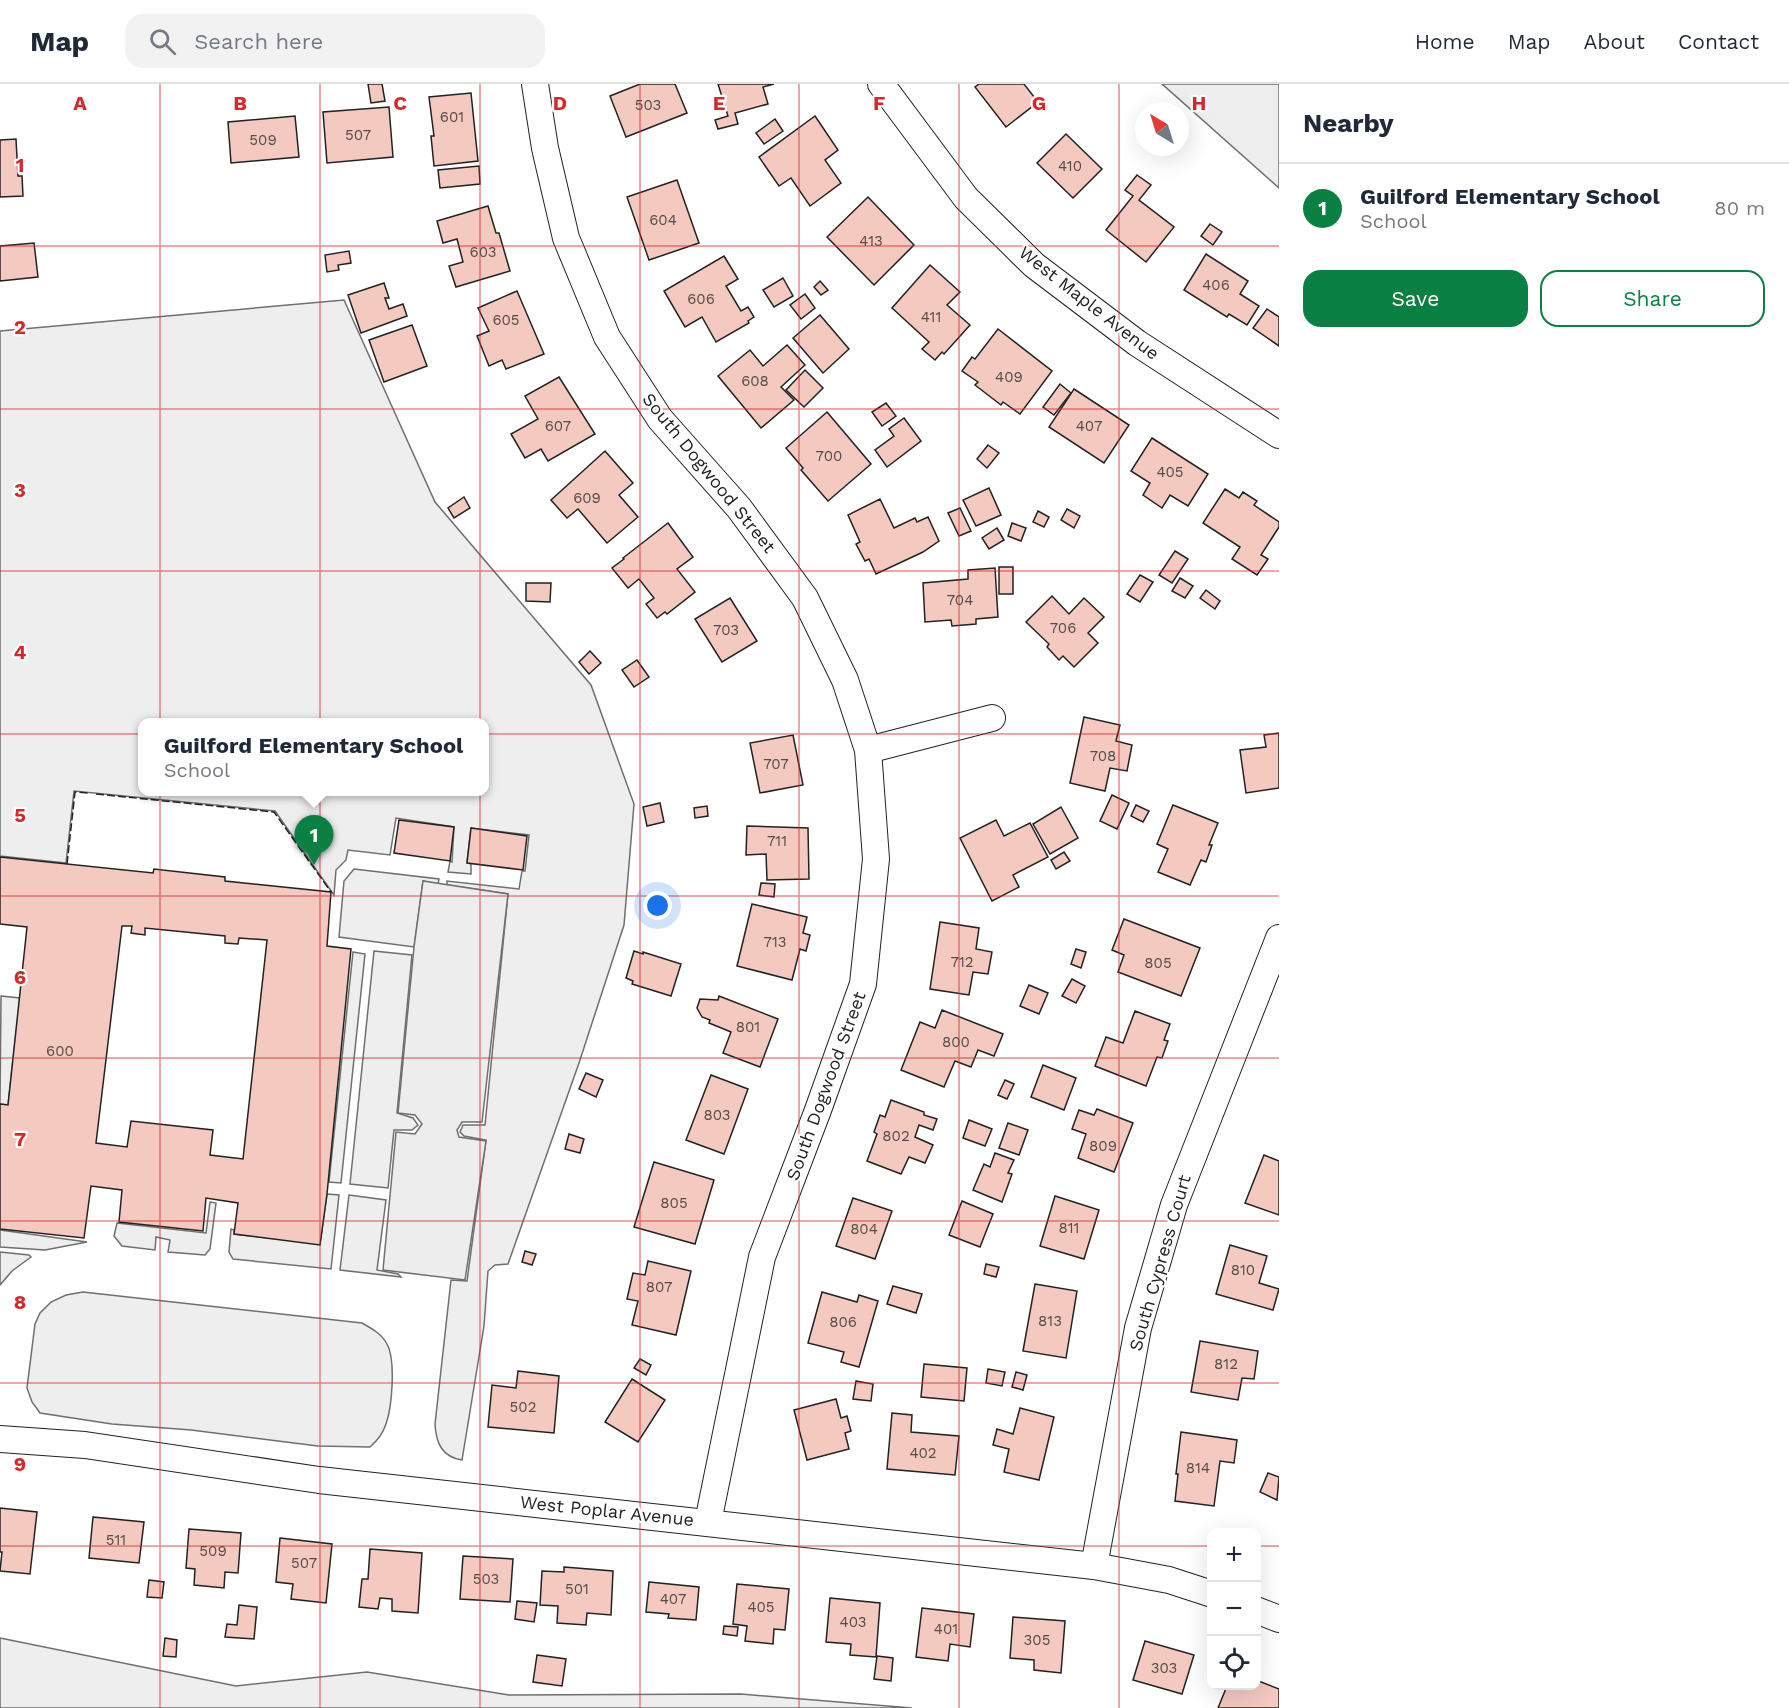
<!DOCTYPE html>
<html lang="en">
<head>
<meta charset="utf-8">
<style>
  :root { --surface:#fff; --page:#f2f2f3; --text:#1f2937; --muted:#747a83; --line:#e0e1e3; --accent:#0b8043 }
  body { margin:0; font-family:"Work Sans",sans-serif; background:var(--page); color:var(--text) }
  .controls { position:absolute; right:18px; bottom:18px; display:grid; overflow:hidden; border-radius:12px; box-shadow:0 6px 24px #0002 }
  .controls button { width:54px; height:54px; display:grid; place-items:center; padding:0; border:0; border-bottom:2px solid var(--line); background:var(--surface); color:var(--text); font:30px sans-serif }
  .compass { position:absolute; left:1135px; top:18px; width:54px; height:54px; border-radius:50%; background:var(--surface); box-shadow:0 6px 24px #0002; rotate:322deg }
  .you { position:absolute; left:658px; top:822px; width:21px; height:21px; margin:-15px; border:4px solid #fff; border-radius:50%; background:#1a73e8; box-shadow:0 0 0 9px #1a73e833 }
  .badge { display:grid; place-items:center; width:39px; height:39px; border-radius:50%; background:var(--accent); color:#fff; font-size:20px; font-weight:700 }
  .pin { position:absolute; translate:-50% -50px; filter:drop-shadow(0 2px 3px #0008) }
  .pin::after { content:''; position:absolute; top:32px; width:21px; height:18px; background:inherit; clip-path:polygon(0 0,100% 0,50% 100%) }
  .popup { position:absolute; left:138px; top:634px; width:351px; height:78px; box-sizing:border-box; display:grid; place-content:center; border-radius:12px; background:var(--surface); filter:drop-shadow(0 2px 4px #0005); font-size:20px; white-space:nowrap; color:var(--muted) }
  .popup b { font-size:22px; color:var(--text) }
  .popup::after { content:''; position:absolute; left:50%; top:100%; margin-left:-12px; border:12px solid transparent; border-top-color:var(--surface) }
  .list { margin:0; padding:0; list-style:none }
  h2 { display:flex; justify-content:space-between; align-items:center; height:78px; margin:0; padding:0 24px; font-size:26px }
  h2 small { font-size:20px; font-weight:400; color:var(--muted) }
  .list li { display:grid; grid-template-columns:39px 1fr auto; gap:18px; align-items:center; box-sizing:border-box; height:90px; padding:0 24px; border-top:2px solid var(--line) }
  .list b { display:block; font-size:22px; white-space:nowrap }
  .list p { margin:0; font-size:20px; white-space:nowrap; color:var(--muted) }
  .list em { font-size:20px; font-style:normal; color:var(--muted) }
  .actions { display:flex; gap:12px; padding:18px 24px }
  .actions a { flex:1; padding:14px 0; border:2px solid var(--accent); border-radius:18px; text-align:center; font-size:21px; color:var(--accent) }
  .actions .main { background:var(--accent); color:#fff }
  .icon { flex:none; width:33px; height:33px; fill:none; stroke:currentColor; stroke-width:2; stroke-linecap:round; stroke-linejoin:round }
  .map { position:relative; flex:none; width:1279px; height:1624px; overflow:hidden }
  header { display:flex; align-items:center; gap:36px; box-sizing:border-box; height:84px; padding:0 30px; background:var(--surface); border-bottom:2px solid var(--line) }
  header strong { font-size:28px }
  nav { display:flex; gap:33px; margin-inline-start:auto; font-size:21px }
  .search { width:420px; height:54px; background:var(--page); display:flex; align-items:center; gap:15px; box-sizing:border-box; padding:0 21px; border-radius:18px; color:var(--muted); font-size:22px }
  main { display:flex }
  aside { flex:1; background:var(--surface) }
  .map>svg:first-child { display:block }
  .green { fill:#eee; stroke:#6f6f6f; stroke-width:1.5; fill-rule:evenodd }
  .parking { fill:#ededed; stroke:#6f6f6f; stroke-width:1.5 }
  .building { fill:#f3c9c0; stroke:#222; stroke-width:1.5; fill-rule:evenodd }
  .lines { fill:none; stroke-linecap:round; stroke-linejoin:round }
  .street-casing { stroke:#222; stroke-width:28 }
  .street { stroke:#fff; stroke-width:26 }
  .fence { stroke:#222; stroke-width:1.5; stroke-dasharray:8 3; stroke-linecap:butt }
  .grid { fill:none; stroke:#d62828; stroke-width:1.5; stroke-opacity:0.55 }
  .labels { text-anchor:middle; stroke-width:4.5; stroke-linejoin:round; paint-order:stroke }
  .number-label { font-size:15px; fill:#564c4a }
  .street-label { font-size:18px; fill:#222; stroke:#fff }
  .grid-label { font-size:20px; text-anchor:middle; font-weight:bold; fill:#d62828; stroke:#fff; stroke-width:4.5; stroke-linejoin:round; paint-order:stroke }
</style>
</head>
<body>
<header>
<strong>Map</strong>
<div class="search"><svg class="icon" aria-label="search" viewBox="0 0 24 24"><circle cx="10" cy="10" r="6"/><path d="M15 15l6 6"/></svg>Search here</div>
<nav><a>Home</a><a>Map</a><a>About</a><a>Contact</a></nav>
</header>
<main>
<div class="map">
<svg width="1279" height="1624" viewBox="0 0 1279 1624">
  <rect width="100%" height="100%" fill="#fff"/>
  <g class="green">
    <path d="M1162,0h117v104z"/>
    <path d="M344,216l91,202 156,183 43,119 -10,121 -45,138 -71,201 -13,1 -7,6 -4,55 -22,134c-20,-3 -26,-17 -27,-36l16,-144 16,1 19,-141 -22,-4 -4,-4 3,-7h22l23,-231 -61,-9v-4l72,8 3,-18h3l4,-36 -58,-7 -4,34 4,2v10l-23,-2 2,-11 2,1 2,-35 -58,-9 -6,37 -42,-5 -2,10 -10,10 -2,25 -59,-84 -201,-20 -8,72 -66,-7v-525zM143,638h342v70h-342z"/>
    <path d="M354,785l85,10 -1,5 -15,-3 -9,66 -75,-10 5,-56z"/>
    <path d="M374,867l38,4 -15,158 16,5 5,7 -6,5h-18l-6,58 -38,-4z"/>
    <path d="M353,868l12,2 -24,229 -12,-1z"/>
    <path d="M1,912l19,2 -12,107 -8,-1z"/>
    <path d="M327,1110l12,1 -8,74 -98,-10 -4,-7 2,-23 3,1v4l86,10z"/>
    <path d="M349,1111l37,5 -9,70 21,4 3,3 -61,-7z"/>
    <path d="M210,1118l6,1 -6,46 -5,6 -37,-3 2,-12 -14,-3 -1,13 -33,-4 -8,-10 3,-13 89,10z"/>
    <path d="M0,1146l87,12 -42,8 -45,-3z"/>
    <path d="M0,1168l29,3 2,2 -19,14 -12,14z"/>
    <path d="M83,1208l279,31c9,5 20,11 25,21 9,16 5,63 -1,80 -3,9 -9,17 -16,23l-52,-1 -127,-16 -79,-6 -72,-11 -8,-11 -5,-14 8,-64 5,-11 11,-11 15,-7z"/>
    <path d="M0,1554l236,48 131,-14 142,23 232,-1 171,14h-912z"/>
  </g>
  <path class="parking" d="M423,797l85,13 -26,228h-20l-5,8 2,7 27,4 -21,139 -82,-10 13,-138 19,2 7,-10 -7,-9 -17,-2 16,-166z"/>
  <g class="building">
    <path d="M368,0h14l3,17 -14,2z"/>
    <path d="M640,0h35l12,29 -61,24 -16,-41z"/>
    <path d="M718,0h56l-11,3 5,17 -33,9 3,11 -20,5 -3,-9 13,-4z"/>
    <path d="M979,0h45l14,18 -32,25 -31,-40z"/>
    <path d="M471,9l7,68 -44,5 -3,-30h3l-5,-39z"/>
    <path d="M389,23l4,50 -66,6 -4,-51z"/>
    <path d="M295,32l4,41 -68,6 -3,-41z"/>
    <path d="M815,32l23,34 -13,10 16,23 -31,23 -19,-28 -12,8 -20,-29z"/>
    <path d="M775,35l8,12 -19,13 -8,-11z"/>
    <path d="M1066,50l36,35 -29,29 -36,-35z"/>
    <path d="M16,55l2,37h4l1,20 -23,1v-57z"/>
    <path d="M479,82l1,18 -40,4 -2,-18z"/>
    <path d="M1137,91l14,10 -12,15 35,27 -28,35 -40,-32 27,-34 -8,-6z"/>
    <path d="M677,96l22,63 -50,17 -22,-63z"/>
    <path d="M868,113l46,48 -40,40 -47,-48z"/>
    <path d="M488,122l8,27h3l11,38 -54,16 -7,-21 14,-4 -6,-23 -14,4 -6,-22z"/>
    <path d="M1210,140l12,8 -9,13 -12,-9z"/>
    <path d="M34,159l4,34 -38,4v-35z"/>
    <path d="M349,167l2,12 -13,2 1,5 -12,2 -2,-17z"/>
    <path d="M1206,170l42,27 -8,13 19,12 -12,19 -18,-11 -2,3 -43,-27z"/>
    <path d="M724,172l14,23 -12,7 15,25 7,-4 6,10 -6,4 1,2 -33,19 -14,-25 -17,10 -21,-36z"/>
    <path d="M930,181l30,27 -13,13 23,20 -26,29 -2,-2 -7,8 -13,-11 7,-7 -37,-34z"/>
    <path d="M783,194l10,18 -19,11 -11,-17z"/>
    <path d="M820,197l8,9 -7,5 -7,-8z"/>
    <path d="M384,199l5,15h-4l4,11 14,-5 4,12 -46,17 -13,-38z"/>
    <path d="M517,207l27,63 -38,15 -4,-9 -13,6 -12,-30 12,-5 -11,-23z"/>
    <path d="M805,210l10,14 -14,11 -11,-14z"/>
    <path d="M1267,225l12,8v29l-26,-18z"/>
    <path d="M820,231l29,34 -26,24 -30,-35z"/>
    <path d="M412,241l15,41 -43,16 -15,-42z"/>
    <path d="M998,245l54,42 -32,43 -17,-12 -2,3 -26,-20 3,-3 -16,-11 10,-14 3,2z"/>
    <path d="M787,261l18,20 -24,22 13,13 -33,28 -43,-52 32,-26 13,16z"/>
    <path d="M805,286l18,18 -19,19 -18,-17z"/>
    <path d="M559,293l36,57 -47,27 -7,-12 -16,9 -14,-24 27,-15 -13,-23z"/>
    <path d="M1060,300l11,9 -17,22 -11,-8z"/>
    <path d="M1074,305l55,36 -25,38 -55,-36z"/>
    <path d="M886,319l10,13 -14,10 -10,-14z"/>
    <path d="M827,328l44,52 -43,37 -27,-31 2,-2 -17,-20z"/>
    <path d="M904,334l17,23 -34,26 -12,-17 19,-14 -5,-7z"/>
    <path d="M1152,354l56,36 -20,32 -18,-11 -8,13 -19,-13 7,-12 -19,-12z"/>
    <path d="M988,361l11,8 -12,15 -10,-9z"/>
    <path d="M605,367l28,32 -14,12 19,22 -31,26 -29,-34 -11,9 -16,-18z"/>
    <path d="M989,404l12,27 -25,11 -13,-26z"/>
    <path d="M1225,405l14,9 4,-6 14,9 -3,4 25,17v5l-18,28 7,4 -11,16 -25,-16 8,-12 -37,-24z"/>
    <path d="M464,413l6,11 -16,10 -6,-10z"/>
    <path d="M880,415l14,29 21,-10 2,4 11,-5 11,24 -16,11 -47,22 -7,-15 -4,2 -9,-17 4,-2 -12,-27z"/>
    <path d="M960,424l11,23 -12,5 -11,-23z"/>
    <path d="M1067,425l13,7 -6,12 -13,-8z"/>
    <path d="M1038,427l11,6 -5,10 -11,-5z"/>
    <path d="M668,439l25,34 -16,12 18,23 -28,22 -2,-2 -8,6 -11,-14 8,-6 -15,-19 -11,9 -16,-20 12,-9 -1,-1z"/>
    <path d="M1012,439l14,5 -5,13 -13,-5z"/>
    <path d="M997,444l7,12 -15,9 -7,-11z"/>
    <path d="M1175,467l13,8 -16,24 -13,-8z"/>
    <rect x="999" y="483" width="14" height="27"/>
    <path d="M995,484l3,49 -22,2v5l-24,2 -1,-6 -26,2 -2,-39 45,-4v-9z"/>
    <path d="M1140,491l13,7 -13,20 -13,-8z"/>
    <path d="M1180,494l13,8 -8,12 -13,-7z"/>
    <path d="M526,499h25l-1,19 -24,-1z"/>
    <path d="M1206,506l14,11 -5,8 -15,-11z"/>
    <path d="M1052,512l17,18 15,-16 20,19 -16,16 10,10 -24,24 -11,-11 -4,4 -12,-13 2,-3 -23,-22z"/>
    <path d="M730,514l27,43 -35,21 -27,-43z"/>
    <path d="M590,567l11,12 -12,11 -10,-12z"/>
    <path d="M637,576l12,17 -15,10 -12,-17z"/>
    <path d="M1084,633l36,8 -4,16 16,4 -5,26 -17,-3 -5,23 -35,-8z"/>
    <path d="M1279,649v55l-33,5 -6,-43 26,-3 -2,-12z"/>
    <path d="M793,651l10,50 -43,8 -10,-50z"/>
    <path d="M1112,711l17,8 -12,26 -17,-8z"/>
    <path d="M660,719l4,19 -17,4 -4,-19z"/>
    <path d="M1136,721l13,6 -6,11 -12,-6z"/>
    <path d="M1173,721l45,18 -9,22h3l-6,17 -5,-2 -11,25 -32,-13 10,-23 -11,-5z"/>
    <path d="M707,722l1,10 -13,2 -1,-10z"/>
    <path d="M1061,723l17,31 -28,16 -17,-30z"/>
    <path d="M399,736l55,7 -4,34 -56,-8z"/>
    <path d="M996,736l8,16 26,-13 18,34 -35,18 6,12 -27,14 -32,-63z"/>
    <path d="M747,742l61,2 1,51 -42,1 -1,-26 -20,1z"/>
    <path d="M471,744l56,8 -4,34 -56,-7z"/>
    <path d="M1064,768l6,9 -14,8 -5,-9z"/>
    <path d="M0,773l153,16 1,-4 71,8v4l106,11 -4,54 24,3 -24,245 -7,51 -86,-11 4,-31 -32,-5 -3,33 -84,-9 3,-32 -31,-4 -7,52 -84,-9v-125l8,1 19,-178 -27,-3zM122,842h10l-1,7 14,2v-7l80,8v7l13,1 1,-6 28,2 -24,219 -33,-4 3,-25 -82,-9 -4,26 -31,-4z"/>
    <path d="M761,799l14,1 -1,13 -15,-2z"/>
    <path d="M752,820l55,13 -4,16 7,2 -4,16 -6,-2 -8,31 -55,-14z"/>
    <path d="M1124,835l76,29 -19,48 -63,-24 6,-17 -12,-5z"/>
    <path d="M940,838l39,6 -3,21 16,3 -4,22 -15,-2 -4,23 -39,-6z"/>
    <path d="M1076,865l10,3 -5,16 -10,-4z"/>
    <path d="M634,867l9,3v-2l38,12 -10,32 -39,-12 1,-3 -7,-3z"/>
    <path d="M1072,895l13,7 -9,17 -14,-7z"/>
    <path d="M1029,901l19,8 -9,21 -19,-8z"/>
    <path d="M719,912l59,23 -18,48 -37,-14 8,-21 -22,-9 1,-3 -8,-3 -5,-9 3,-9 18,1z"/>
    <path d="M942,926l61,24 -9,22 -16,-6 -7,17 -16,-6 -11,26 -43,-17 19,-48 15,6z"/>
    <path d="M1135,927l35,13 -6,16 4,1 -6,17 -5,-1 -11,29 -51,-20 11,-29 17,6z"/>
    <path d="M1043,981l33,13 -12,32 -33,-13z"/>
    <path d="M586,989l17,7 -7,17 -17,-8z"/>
    <path d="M711,991l37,14 -24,65 -38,-14z"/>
    <path d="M1005,996l9,4 -7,15 -9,-4z"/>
    <path d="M891,1016l33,12v3l13,4 -4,11 -14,-5 -4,12 18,8 -8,18 -16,-6 -8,17 -34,-13 10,-27 -3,-2 6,-17 5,2z"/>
    <path d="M1097,1025l36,14 -19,49 -36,-14 8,-24 -14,-5 7,-19 15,5z"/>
    <path d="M969,1036l23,9 -7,17 -22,-8z"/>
    <path d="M1008,1039l20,7 -9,25 -20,-7z"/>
    <path d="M569,1050l15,5 -4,14 -15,-4z"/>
    <path d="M995,1069l19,7 -6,13 4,1 -10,28 -29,-12 11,-26 6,3z"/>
    <path d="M1264,1071l15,6v54l-34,-12z"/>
    <path d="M654,1078l60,18 -19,64 -61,-17z"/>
    <path d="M1055,1112l44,14 -15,49 -44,-13z"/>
    <path d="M853,1114l39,13 -17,48 -39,-13z"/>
    <path d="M962,1117l31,13 -13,33 -31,-12z"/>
    <path d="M1230,1161l37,11 -8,27 20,6 -6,21 -57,-16z"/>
    <path d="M525,1167l11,3 -4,11 -10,-3z"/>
    <path d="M648,1177l43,10 -15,64 -44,-10 6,-24 -11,-2 6,-26 12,2z"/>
    <path d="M986,1180l13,3 -3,10 -12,-3z"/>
    <path d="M1035,1200l42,7 -11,67 -43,-7z"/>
    <path d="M893,1202l29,8 -6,19 -29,-9z"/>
    <path d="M822,1208l35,10 2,-7 19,6 -19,66 -18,-5 3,-10 -36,-9z"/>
    <path d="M1200,1257l58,10 -4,28 -12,-1 -4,22 -47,-8z"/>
    <path d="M640,1275l11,6 -5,10 -12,-7z"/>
    <path d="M924,1280l43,4 -3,33 -43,-4z"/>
    <path d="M988,1285l17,3 -3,14 -16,-3z"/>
    <path d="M518,1287l41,5 -5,57 -66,-6 4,-42 24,3z"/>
    <path d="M1016,1288l11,3 -4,15 -11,-3z"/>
    <path d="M632,1295l33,21 -27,42 -33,-20z"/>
    <path d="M856,1297l17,3 -2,17 -18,-2z"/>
    <path d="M836,1315l5,19 6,-2 4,15 -6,2 4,16 -42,11 -13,-50z"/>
    <path d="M1020,1324l34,9 -15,63 -35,-8 5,-23 -16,-4 4,-16 16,5z"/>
    <path d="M892,1329l20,2 -1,17 48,4 -4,39 -68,-6z"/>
    <path d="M1181,1348l56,8 -3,23 -14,-2 -6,45 -39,-5 3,-27h-2z"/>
    <path d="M1268,1389l11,4 -2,23 -17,-8z"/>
    <path d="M0,1424l37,4 -7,62 -30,-3 2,-19h-2z"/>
    <path d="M93,1433l51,5 -5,41 -50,-5z"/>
    <path d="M189,1445l52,4 -3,40 -13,-1 -1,16 -30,-3 1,-16 -9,-1z"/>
    <path d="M280,1454l52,6 -6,59 -35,-4 2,-15 -17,-2z"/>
    <path d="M370,1465l52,4 -4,60 -26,-2v-12l-12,-1 -2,11 -19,-2 3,-28h6z"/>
    <path d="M463,1472l50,3 -3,43 -50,-3z"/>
    <path d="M564,1483l49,4 -2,44 -24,-2 -1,12 -29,-2 1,-17 -18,-1 2,-34 22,1z"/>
    <path d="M149,1496l15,2 -2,16 -15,-1z"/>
    <path d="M649,1498l50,5 -3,33 -28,-2 1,-4 -23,-2z"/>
    <path d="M737,1500l52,5 -4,41 -11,-1 -1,15 -28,-3 2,-15 -14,-2z"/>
    <path d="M830,1514l50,5 -4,54 -26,-2 1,-11 -25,-2z"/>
    <path d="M517,1517l20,2 -3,19 -19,-3z"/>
    <path d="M239,1521l18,2 -3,32 -29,-2 2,-13 10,1z"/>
    <path d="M922,1524l52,6 -4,33 -20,-3 -2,17 -32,-4z"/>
    <path d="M1013,1533l52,4 -4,52 -27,-3v-10l-24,-2z"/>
    <path d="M724,1542l14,1 -1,9 -14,-2z"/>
    <path d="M165,1554l12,2 -1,17 -13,-1z"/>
    <path d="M1145,1557l49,14 -12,39 -49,-14z"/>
    <path d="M537,1571l29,4 -4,27 -29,-4z"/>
    <path d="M877,1572l16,2 -2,23 -17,-2z"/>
    <path d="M1256,1596l23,9v19h-61l9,-22h29z"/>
  </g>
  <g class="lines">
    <g class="street-casing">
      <g id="street">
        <path d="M535,0l10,64 21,90 41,99 53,82 79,89 66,90 40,82 23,70 8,109 -13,125 -45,126 -56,147 -54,265"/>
        <path d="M881,0l85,114 68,67 103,78 142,92"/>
        <path d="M868,666l124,-32"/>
        <path d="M0,1355l85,6 234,35 775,86 75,14 43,14"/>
        <path d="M1094,1482l44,-238 36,-123 105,-267"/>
        <path d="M1256,1526l23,9"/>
      </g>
    </g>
    <use href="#street" class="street"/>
    <g class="fence">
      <path d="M96,710l178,18 57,80"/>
      <path d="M67,780l8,-72 13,1"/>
    </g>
  </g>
  <path class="grid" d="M160,0v1624M320,0v1624M480,0v1624M640,0v1624M799,0v1624M959,0v1624M1119,0v1624M0,162h1279M0,325h1279M0,487h1279M0,650h1279M0,812h1279M0,974h1279M0,1137h1279M0,1299h1279M0,1462h1212M1256,1462h23"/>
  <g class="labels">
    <g class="number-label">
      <text x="648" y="26">503</text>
      <text x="452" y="38">601</text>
      <text x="358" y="56">507</text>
      <text x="263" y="61">509</text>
      <text x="1070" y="87">410</text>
      <text x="663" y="141">604</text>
      <text x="871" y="162">413</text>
      <text x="483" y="173">603</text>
      <text x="1216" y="206">406</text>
      <text x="701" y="220">606</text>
      <text x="931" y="238">411</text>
      <text x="506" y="241">605</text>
      <text x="1009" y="298">409</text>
      <text x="755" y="302">608</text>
      <text x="558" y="347">607</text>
      <text x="1089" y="347">407</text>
      <text x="829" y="377">700</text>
      <text x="1170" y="393">405</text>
      <text x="587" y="419">609</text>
      <text x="960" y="521">704</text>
      <text x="1063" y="549">706</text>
      <text x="726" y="551">703</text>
      <text x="1103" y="677">708</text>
      <text x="776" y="685">707</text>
      <text x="777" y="762">711</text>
      <text x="775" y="863">713</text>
      <text x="962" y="883">712</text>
      <text x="1158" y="884">805</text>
      <text x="748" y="948">801</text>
      <text x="956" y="963">800</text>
      <text x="60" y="972">600</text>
      <text x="717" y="1036">803</text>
      <text x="896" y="1057">802</text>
      <text x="1103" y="1067">809</text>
      <text x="674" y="1124">805</text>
      <text x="1069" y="1149">811</text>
      <text x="864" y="1150">804</text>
      <text x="1243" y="1191">810</text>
      <text x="659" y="1208">807</text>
      <text x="1050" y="1242">813</text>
      <text x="843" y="1243">806</text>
      <text x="1226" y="1285">812</text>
      <text x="523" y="1328">502</text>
      <text x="923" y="1374">402</text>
      <text x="1198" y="1389">814</text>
      <text x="116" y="1461">511</text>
      <text x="213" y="1472">509</text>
      <text x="304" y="1484">507</text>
      <text x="486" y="1500">503</text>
      <text x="577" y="1510">501</text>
      <text x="673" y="1520">407</text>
      <text x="761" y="1528">405</text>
      <text x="853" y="1543">403</text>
      <text x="946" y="1550">401</text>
      <text x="1037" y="1561">305</text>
      <text x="1164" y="1589">303</text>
    </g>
    <g class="street-label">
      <text transform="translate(1089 219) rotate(38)" y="6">West Maple Avenue</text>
      <text transform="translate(709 389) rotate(51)" y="6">South Dogwood Street</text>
      <text transform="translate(826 1002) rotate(-70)" y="6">South Dogwood Street</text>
      <text transform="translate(1160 1179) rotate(-74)" y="6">South Cypress Court</text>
      <text transform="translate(607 1427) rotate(6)" y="6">West Poplar Avenue</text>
    </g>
  </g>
  <g class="grid-label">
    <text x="80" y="26">A</text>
    <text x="240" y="26">B</text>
    <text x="400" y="26">C</text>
    <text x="560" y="26">D</text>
    <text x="719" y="26">E</text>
    <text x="879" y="26">F</text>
    <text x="1039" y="26">G</text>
    <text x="1199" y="26">H</text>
    <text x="20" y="88">1</text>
    <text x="20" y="250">2</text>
    <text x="20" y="413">3</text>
    <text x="20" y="575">4</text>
    <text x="20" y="738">5</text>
    <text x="20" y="900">6</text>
    <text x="20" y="1062">7</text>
    <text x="20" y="1225">8</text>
    <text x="20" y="1387">9</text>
  </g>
</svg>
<div class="controls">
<button>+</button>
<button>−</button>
<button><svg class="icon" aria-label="locate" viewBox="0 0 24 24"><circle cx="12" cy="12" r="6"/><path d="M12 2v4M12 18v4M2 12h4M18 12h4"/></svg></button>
</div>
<svg class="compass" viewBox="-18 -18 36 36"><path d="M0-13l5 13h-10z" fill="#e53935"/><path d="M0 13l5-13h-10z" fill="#747a83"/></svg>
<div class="you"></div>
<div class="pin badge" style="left:314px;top:781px">1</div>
<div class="popup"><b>Guilford Elementary School</b>School</div>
</div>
<aside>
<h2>Nearby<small></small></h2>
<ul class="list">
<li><span class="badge">1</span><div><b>Guilford Elementary School</b><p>School</p></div><em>80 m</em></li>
</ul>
<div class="actions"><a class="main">Save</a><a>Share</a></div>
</aside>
</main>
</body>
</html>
